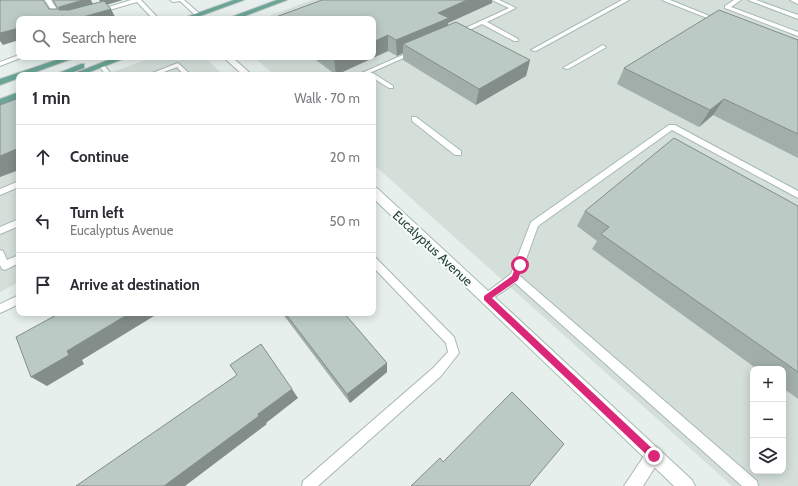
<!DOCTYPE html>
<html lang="en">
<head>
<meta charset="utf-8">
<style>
  :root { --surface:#fff; --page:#f7f7f7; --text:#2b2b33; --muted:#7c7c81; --line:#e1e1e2 }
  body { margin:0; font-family:Cabin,sans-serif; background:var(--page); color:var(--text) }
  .controls { position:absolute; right:12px; bottom:12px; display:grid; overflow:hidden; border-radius:8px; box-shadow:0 2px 10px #0003 }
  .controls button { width:36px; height:36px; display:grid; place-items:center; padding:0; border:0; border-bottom:1px solid var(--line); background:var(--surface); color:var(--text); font:20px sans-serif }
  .stop { position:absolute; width:12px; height:12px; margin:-9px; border:3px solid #db2777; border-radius:50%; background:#fff }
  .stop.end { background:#db2777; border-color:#fff; box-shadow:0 1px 4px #0008 }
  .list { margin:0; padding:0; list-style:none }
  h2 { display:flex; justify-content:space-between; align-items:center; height:52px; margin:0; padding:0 16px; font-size:17px }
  h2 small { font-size:13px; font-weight:400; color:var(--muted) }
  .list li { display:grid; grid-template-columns:26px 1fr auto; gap:12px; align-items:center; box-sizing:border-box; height:64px; padding:0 16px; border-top:1px solid var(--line) }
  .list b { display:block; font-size:15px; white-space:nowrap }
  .list p { margin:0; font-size:13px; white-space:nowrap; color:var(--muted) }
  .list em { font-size:13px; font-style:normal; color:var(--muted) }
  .icon { flex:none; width:22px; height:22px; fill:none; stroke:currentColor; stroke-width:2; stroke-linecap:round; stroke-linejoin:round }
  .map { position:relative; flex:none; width:798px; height:486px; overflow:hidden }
  .search { position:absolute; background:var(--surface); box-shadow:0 2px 10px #0003; left:16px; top:16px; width:360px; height:44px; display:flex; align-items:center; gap:10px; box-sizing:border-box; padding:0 14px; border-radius:8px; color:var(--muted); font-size:15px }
  .panel { position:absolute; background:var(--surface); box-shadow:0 2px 10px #0003; left:16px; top:72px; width:360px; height:244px; border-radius:8px }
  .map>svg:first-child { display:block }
  .built { fill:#d4dfda; fill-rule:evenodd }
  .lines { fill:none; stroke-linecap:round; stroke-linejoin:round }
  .lane-casing { stroke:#a8b8b2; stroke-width:2 }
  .street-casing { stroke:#a8b8b2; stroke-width:2 }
  .secondary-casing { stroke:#a4bbb3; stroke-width:2 }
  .primary-casing { stroke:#c2cac8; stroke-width:2 }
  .lane { fill:#fff; fill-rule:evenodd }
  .street { fill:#fff; fill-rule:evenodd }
  .secondary { fill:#fff; fill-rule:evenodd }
  .primary { fill:#6aa596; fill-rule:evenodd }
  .wall { fill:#a1aea9 }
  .shaded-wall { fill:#838d89 }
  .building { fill:#bbcac4; stroke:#838d89 }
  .route { fill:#db2777 }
  .labels { text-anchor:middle; stroke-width:4; stroke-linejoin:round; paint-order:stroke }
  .street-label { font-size:13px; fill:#24423a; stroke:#f7fbf9 }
</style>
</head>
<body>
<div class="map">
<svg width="798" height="486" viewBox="0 0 798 486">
  <rect width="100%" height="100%" fill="#e6efeb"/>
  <g class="built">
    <path d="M312,0h486v486h-66l-359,-322v-89h-99l-20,-18h119v-38h-112zM753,369h30v102h-30z"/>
    <path d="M153,57h52l18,18h-118z"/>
    <path d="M19,107v175l-19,10v-178z"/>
  </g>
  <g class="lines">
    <g class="lane-casing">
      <g id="lane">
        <path d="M45,0h6l12,19h-6z"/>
        <path d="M131,0h10l18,19h-6l-16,-17 -38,11 -3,-2z"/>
        <path d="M170,0h14l17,15 -5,1 -16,-15 -7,1z"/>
        <path d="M492,0h7l17,8 -29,14 31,17v2h-4l-32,-17 -21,10h-4v-2l52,-24z"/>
        <path d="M622,0h7l-93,51 -5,-1z"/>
        <path d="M662,0h8l52,21 -5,1z"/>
        <path d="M734,0h7l-10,7 67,25v4l-73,-28v-2z"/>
        <path d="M748,0h8l42,15v4z"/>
        <path d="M790,0h8v4z"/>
        <path d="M603,45l3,2 -1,1 -37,21 -5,-1z"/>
        <path d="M412,51l5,1 -52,23h-8z"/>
        <path d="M19,55v2h4l-23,9v-4z"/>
        <path d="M178,63l13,12h-7l-7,-8 -21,8h-9z"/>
        <path d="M99,64h4l9,11h-6l-8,-10z"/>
        <path d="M373,73l20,13v2h-4l-16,-10v-3h-3z"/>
        <path d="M412,117h4l45,34v4h-6l-43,-34z"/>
        <path d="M669,125h6l123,66v7l-126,-68 -134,96 -18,50 237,205 1,5h-16l-227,-203 -26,18 -3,1 -3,-1 -2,-3 2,-3 28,-21 20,-52z"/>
        <path d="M19,181v6l-19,8v-6z"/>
        <path d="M19,219v7l-19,8v-7z"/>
        <path d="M0,250l3,1 4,9 12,-5v8l-14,7 -3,-1 -2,-4z"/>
        <path d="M373,257l3,1 78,79 5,16 -18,23 -123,110h-16l1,-5 130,-113 15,-16 -2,-9 -73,-76z"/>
        <path d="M19,295v9l-19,9v-9z"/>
      </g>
    </g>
    <g class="street-casing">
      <path id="street" d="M654,448l6,2 2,6 -19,30h-19l24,-36z"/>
    </g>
    <g class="secondary-casing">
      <g id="secondary">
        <path d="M223,57h9l20,18h-9z"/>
        <path d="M373,187l4,1 315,292 3,6h-21l-301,-288z"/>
      </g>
    </g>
    <g class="primary-casing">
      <g id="primary">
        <path d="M234,0h10l-52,19h-11z"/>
        <path d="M277,0h10l-50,19h-11z"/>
        <path d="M65,57h12l-50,18h-8v3l-19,7v-6z"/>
        <path d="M116,57h12l-46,18h-12z"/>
        <path d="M81,64h3v4l-18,7h-12z"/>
        <path d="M19,92v6l-19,7v-6z"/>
      </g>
    </g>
    <use href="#lane" class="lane"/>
    <use href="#street" class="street"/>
    <use href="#secondary" class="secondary"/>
    <use href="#primary" class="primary"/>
  </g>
  <g class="wall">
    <path d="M322,0h170v3l-44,20v2l82,35 -4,16 -50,29 -73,-45v-7l-6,3 -9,-5 -52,24 -24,-18h61v-38h-96l-1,-2z"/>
    <path d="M798,40v118l-85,-43 -14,12 -82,-43 7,-16z"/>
    <path d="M798,206v193l-15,-11v-19h-26l-165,-120 5,-8 -20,-15 8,-15z"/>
    <path d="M282,313h62l43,50v9l-37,31z"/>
  </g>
  <g class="shaded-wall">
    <path d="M83,0h8l4,8 -30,11h-15l9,-9v-3z"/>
    <path d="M99,0h24l-20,6z"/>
    <path d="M467,0h25v3l-44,20 -1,11 -44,10v9l-6,3 -1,-16 42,-27z"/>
    <path d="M111,9l5,10h-40z"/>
    <path d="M19,28v12l-16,5 -3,-4v-8z"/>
    <path d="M388,35v16l-52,24 -2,-16 5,-2h34v-15z"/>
    <path d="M530,60l-4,16 -50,29 3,-16z"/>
    <path d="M724,99l-11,16 -14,12 11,-17z"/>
    <path d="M19,148v22l-19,7v-21z"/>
    <path d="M130,313h29l-77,47 2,4 -37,22 -16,-9 36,-26z"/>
    <path d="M387,363v9l-37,31 -3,-9z"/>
    <path d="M292,389l6,9 -32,25 1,1 -82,62h-21l94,-72z"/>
  </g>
  <g class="building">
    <path d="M0,0h43l6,9h9l-5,-9h30l-24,7v3h10l35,-9 7,8 -35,10h-11l-2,-3 -13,3h-31v9l-19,5z"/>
    <path d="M322,0h145l-29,13 11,5 -53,22 -8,-5 -15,7v-23h-94l-3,-2z"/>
    <path d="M719,10l79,30v94l-74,-35 -14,11 -86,-42z"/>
    <path d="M456,22l74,38 -51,29 -76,-45z"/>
    <path d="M331,57h8l-5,2z"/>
    <path d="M82,71l3,4h-16z"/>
    <path d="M19,98v50l-19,8v-51z"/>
    <path d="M674,138l124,68v166l-197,-138 8,-7 -24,-16z"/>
    <path d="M60,313h70l-63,38 2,4 -38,22 -15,-40z"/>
    <path d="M285,313h59l43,50 -40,31z"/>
    <path d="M261,344l31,45 -34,25 1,2 -95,70h-88l161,-111 -7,-10z"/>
    <path d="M512,392l52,52 -35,42h-118l29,-28 3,4z"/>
  </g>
  <path class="route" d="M520,262l3,3 -5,15 -26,18 165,155v6h-6l-167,-159v-4l28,-20 5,-13z"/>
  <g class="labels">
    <g class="street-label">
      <text transform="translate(433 248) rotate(43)" y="5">Eucalyptus Avenue</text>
    </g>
  </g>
</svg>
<div class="controls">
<button>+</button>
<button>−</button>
<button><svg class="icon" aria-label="layers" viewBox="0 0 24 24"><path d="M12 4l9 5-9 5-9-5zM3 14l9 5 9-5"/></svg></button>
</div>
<div class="stop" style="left:520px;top:265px"></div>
<div class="stop end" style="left:654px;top:456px"></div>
<div class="search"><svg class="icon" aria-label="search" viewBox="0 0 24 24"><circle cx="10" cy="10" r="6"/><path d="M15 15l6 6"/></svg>Search here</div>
<section class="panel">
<h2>1 min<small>Walk · 70 m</small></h2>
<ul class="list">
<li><svg class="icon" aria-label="ahead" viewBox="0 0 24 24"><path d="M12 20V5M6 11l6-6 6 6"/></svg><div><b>Continue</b></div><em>20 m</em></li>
<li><svg class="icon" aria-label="left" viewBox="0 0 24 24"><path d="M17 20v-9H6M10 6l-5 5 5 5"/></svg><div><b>Turn left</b><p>Eucalyptus Avenue</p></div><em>50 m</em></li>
<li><svg class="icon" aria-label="arrive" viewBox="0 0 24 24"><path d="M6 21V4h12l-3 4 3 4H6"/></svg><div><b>Arrive at destination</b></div></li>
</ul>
</section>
</div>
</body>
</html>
